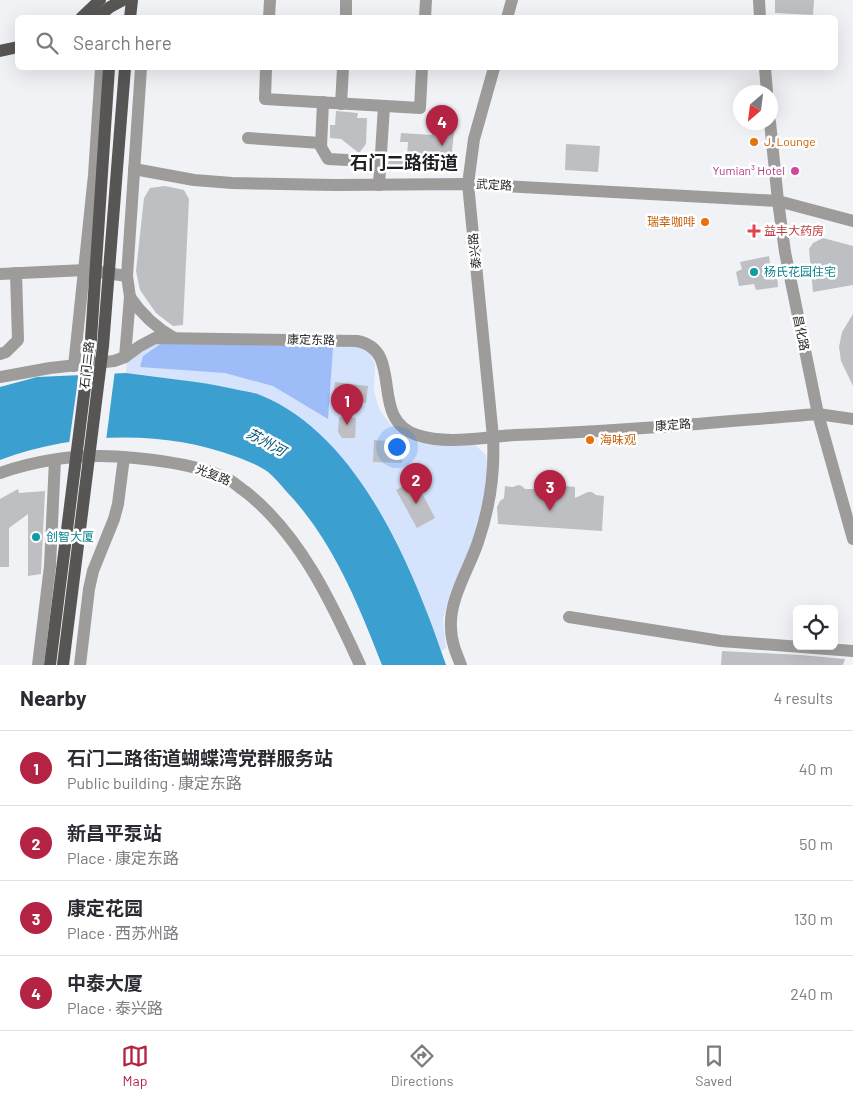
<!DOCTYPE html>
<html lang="en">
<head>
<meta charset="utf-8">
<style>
  :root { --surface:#fff; --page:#f2f2f3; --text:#2b2b33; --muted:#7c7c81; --line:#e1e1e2; --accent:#b42244 }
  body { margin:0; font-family:Barlow,"Noto Sans SC",sans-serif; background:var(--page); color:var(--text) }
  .controls { position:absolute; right:15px; bottom:15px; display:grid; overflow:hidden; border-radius:8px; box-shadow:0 5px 20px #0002 }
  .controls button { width:45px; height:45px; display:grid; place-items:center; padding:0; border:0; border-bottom:1px solid var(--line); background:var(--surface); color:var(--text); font:25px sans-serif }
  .compass { position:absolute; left:733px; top:85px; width:45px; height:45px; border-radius:50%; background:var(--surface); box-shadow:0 5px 20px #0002; rotate:208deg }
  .you { position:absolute; left:396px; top:446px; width:18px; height:18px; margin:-12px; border:4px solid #fff; border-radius:50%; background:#1a73e8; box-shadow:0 0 0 8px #1a73e833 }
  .badge { display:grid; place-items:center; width:32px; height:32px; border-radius:50%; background:var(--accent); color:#fff; font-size:16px; font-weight:700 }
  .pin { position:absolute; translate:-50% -41px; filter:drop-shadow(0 1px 2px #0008) }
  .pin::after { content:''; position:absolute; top:26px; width:18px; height:15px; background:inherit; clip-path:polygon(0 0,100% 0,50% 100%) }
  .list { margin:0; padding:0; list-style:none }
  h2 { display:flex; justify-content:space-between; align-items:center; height:65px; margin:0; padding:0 20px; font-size:21px }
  h2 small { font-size:16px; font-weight:400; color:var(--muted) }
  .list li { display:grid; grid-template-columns:32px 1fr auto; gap:15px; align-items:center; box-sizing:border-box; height:75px; padding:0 20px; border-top:1px solid var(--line) }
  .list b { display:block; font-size:19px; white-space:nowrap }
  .list p { margin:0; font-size:16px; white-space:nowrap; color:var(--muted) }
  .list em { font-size:16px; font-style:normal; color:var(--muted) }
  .icon { flex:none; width:28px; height:28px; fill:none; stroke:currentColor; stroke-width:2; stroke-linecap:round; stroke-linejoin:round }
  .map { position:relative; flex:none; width:853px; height:665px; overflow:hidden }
  .search { position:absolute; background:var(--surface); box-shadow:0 5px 20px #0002; left:15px; right:15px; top:15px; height:55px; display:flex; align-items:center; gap:12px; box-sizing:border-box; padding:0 18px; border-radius:8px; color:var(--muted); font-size:19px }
  .sheet { height:365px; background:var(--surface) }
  nav { display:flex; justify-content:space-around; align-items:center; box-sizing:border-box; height:70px; border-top:1px solid var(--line); background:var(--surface); font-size:14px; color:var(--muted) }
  nav a { display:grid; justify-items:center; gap:2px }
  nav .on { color:var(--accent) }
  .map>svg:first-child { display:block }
  .green { fill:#d5e3fd }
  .forest { fill:#9dbcf8 }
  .water { fill:#3ba0cf }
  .pier { fill:#f1f2f6 }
  .building { fill:#bdbfc2 }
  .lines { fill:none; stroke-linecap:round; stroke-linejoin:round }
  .minor { stroke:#9d9c9b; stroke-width:12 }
  .major { stroke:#585654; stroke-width:12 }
  .food-dot { fill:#e8710a; stroke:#fff; stroke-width:2 }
  .hotel-dot { fill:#d1479c; stroke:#fff; stroke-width:2 }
  .health-dot { fill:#e0444e; stroke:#fff; stroke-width:2 }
  .culture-dot { fill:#0f9aa8; stroke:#fff; stroke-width:2 }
  .labels { text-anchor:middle; stroke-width:5; stroke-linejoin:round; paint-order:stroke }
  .food-label { font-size:12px; fill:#c56008; stroke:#fff; text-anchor:start }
  .hotel-label { font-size:12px; fill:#b23c85; stroke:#fff; text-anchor:end }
  .street-label { font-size:12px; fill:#1e1f20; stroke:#fff }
  .health-label { font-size:12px; fill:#be3a42; stroke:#fff; text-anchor:start }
  .culture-label { font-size:12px; fill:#0d838f; stroke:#fff; text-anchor:start }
  .water-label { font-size:14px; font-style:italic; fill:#025676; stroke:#fff }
  .district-label { font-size:18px; font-weight:bold; fill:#1e1f20; stroke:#fff }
</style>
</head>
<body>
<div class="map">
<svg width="853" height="665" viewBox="0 0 853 665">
  <rect width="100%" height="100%" fill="#f1f2f6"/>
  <path class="green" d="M155,342l208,4 7,8 5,10 -1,28 6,19 11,14 18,12 65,7 12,11 3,24 -6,34 -12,32 -21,48 -7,26 3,29 -5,3c-31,-83 -65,-171 -136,-228 -14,-11 -28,-21 -45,-27 -10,-4 -22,-5 -33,-8 -34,-7 -67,-11 -101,-15l1,-11z"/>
  <path class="forest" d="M162,343l171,4 -5,72 -55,-33 -48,-13 -85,-6 3,-11z"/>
  <path class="water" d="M126,373c36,5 73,8 108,16 9,2 18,3 26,6 100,40 154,176 186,270h-64c-24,-62 -50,-126 -96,-174 -6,-7 -12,-14 -18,-19 -9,-7 -21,-11 -31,-15 -74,-28 -163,-25 -237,3v-73l37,-10z"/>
  <path class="pier" d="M115,370l-9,71 -37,3 10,-72z"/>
  <g class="building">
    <path d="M775,0h39l-1,15 -38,-2z"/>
    <path d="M336,111l22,2 -1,5h10l-1,26 -7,9 -18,-14 -11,-1v-13h5z"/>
    <path d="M432,129l22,2 -3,31 -5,4 -29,-3v5l-29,-2 1,-12 18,2 1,-14h-8l1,-9 31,2z"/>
    <path d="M566,144l34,2 -2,26 -33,-2z"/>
    <path d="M165,186l19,4 5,9 -6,126 -10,1 -17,-13 -16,-23 -4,-19 8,-73 6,-10z"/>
    <path d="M823,238l30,8v39l-40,7 -4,-43 4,-6z"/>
    <path d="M769,256l2,17 6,-1 1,15 -22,3 -2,-6 -15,2 -3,-14 6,-3 -2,-7z"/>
    <path d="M853,314v72l-12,-25 -2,-14 3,-15z"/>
    <path d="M335,382l33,4 -2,17 -33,-4z"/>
    <path d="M339,417l17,1 -1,20h-13l-4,-6z"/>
    <path d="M374,440l29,2 -1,21 -29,-1z"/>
    <path d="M415,480l20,38 -18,10 -21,-38z"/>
    <path d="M538,483l37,4v11l13,-6h4l4,3 8,1 -2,35 -104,-7 -1,-17 3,-6 4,-3 1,-12 8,1 5,-2 4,1 3,3h12z"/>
    <path d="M18,489l1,4 26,-2 -4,83 -13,2v-62l-19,14v39h-9v-68z"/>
    <path d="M722,651l79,4 44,4 -2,6h-122z"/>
  </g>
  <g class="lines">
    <g class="minor">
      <path d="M759,0l1,18"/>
      <path d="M269,18l1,-18"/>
      <path d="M346,18v-18"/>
      <path d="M425,18l1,-18"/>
      <path d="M507,18l5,-18"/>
      <path d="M266,68l-1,31 155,9 2,-40"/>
      <path d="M765,68l2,24"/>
      <path d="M323,102l-2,45 7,12 19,1"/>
      <path d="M341,104l2,-36"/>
      <path d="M770,122l8,79 7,51 33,162 35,125"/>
      <path d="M248,138l73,5"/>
      <path d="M134,169l60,11 38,3 103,2 133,-1 310,17 75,20"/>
      <path d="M379,185l5,-79"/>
      <path d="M0,274l85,-4 42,6"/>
      <path d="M130,297c12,18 25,30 44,41"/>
      <path d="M0,354l6,-2 12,-12 -2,-67"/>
      <path d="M125,357l5,-60 -3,-21 14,-208"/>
      <path d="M74,366l20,-191 7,-107"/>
      <path d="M0,377l50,-9 64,-7 11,-4 15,-11 15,-8 202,3c49,9 10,78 60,94 30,10 66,2 98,0 101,-3 202,-13 303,-21l35,5"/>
      <path d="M0,473c43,-15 90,-20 135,-15 29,3 70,8 96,23 5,3 10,8 15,11 54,43 86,111 114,173"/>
      <path d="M569,617l152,24 132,10"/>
      <path d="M38,665l12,-99 5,-106"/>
      <path d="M80,665l9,-76 4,-18 21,-52 4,-15 6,-47"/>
      <path d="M461,665c-5,-12 -10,-24 -10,-37 -2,-29 18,-59 27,-86 12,-35 17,-68 15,-105l-25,-253 6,-45 20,-71"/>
    </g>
    <g class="major">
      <path d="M81,18l19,-18"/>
      <path d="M97,18l13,-11 13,-7"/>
      <path d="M130,18l2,-18"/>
      <path d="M0,51l18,-4"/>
      <path d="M50,665l41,-326 18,-271"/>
      <path d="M63,665l40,-319 22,-278"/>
    </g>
  </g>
  <g class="food-dot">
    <circle cx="754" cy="142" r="5"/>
    <circle cx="705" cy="222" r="5"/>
    <circle cx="590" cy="440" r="5"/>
  </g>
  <circle class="hotel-dot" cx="795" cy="171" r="5"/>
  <path class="health-dot" d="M751.5 223.5h5v5h5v5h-5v5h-5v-5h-5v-5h5z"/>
  <g class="culture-dot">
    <circle cx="754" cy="272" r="5"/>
    <circle cx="36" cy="537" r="5"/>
  </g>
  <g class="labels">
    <g class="food-label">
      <text x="764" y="146">J. Lounge</text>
      <text x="695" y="226" text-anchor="end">瑞幸咖啡</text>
      <text x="600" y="444">海味观</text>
    </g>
    <g class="hotel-label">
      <text x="785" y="175">Yumian³ Hotel</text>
    </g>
    <g class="street-label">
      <text transform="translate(494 185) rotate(3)" y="4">武定路</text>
      <text transform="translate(475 251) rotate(-96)" y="4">泰兴路</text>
      <text transform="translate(801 333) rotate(78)" y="4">昌化路</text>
      <text transform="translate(311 340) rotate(1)" y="4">康定东路</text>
      <text transform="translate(87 365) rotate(-84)" y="4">石门二路</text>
      <text transform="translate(673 425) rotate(-4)" y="4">康定路</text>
      <text transform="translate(213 475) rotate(21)" y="4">光复路</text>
    </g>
    <g class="health-label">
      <text x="764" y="235">益丰大药房</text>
    </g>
    <g class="culture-label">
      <text x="764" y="276">杨氏花园住宅</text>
      <text x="46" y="541">创智大厦</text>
    </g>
    <g class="water-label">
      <text transform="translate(266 442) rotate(29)" y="5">苏州河</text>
    </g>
    <g class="district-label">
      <text x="404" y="169">石门二路街道</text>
    </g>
  </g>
</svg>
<div class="controls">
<button><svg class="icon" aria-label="locate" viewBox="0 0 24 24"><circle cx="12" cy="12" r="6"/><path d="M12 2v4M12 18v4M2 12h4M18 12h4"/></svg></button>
</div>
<svg class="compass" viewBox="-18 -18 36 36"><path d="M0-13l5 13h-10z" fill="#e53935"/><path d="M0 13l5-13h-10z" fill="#7c7c81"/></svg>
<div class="you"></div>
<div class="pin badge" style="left:347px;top:425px">1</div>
<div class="pin badge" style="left:416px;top:504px">2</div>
<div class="pin badge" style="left:550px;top:511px">3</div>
<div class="pin badge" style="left:442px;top:146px">4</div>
<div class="search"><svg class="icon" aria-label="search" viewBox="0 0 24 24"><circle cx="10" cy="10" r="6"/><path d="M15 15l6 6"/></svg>Search here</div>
</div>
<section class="sheet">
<h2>Nearby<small>4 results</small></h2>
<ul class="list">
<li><span class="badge">1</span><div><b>石门二路街道蝴蝶湾党群服务站</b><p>Public building · 康定东路</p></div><em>40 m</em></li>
<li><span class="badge">2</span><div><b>新昌平泵站</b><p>Place · 康定东路</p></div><em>50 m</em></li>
<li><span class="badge">3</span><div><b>康定花园</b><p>Place · 西苏州路</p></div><em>130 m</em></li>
<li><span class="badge">4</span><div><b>中泰大厦</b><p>Place · 泰兴路</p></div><em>240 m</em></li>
</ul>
</section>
<nav>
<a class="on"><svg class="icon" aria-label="map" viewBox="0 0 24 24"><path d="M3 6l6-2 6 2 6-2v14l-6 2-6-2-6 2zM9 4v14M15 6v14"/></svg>Map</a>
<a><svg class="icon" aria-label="directions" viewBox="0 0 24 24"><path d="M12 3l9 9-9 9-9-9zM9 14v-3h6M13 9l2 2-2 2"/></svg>Directions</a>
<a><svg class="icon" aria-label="saved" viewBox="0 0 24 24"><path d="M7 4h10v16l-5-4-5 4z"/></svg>Saved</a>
</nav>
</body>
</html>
